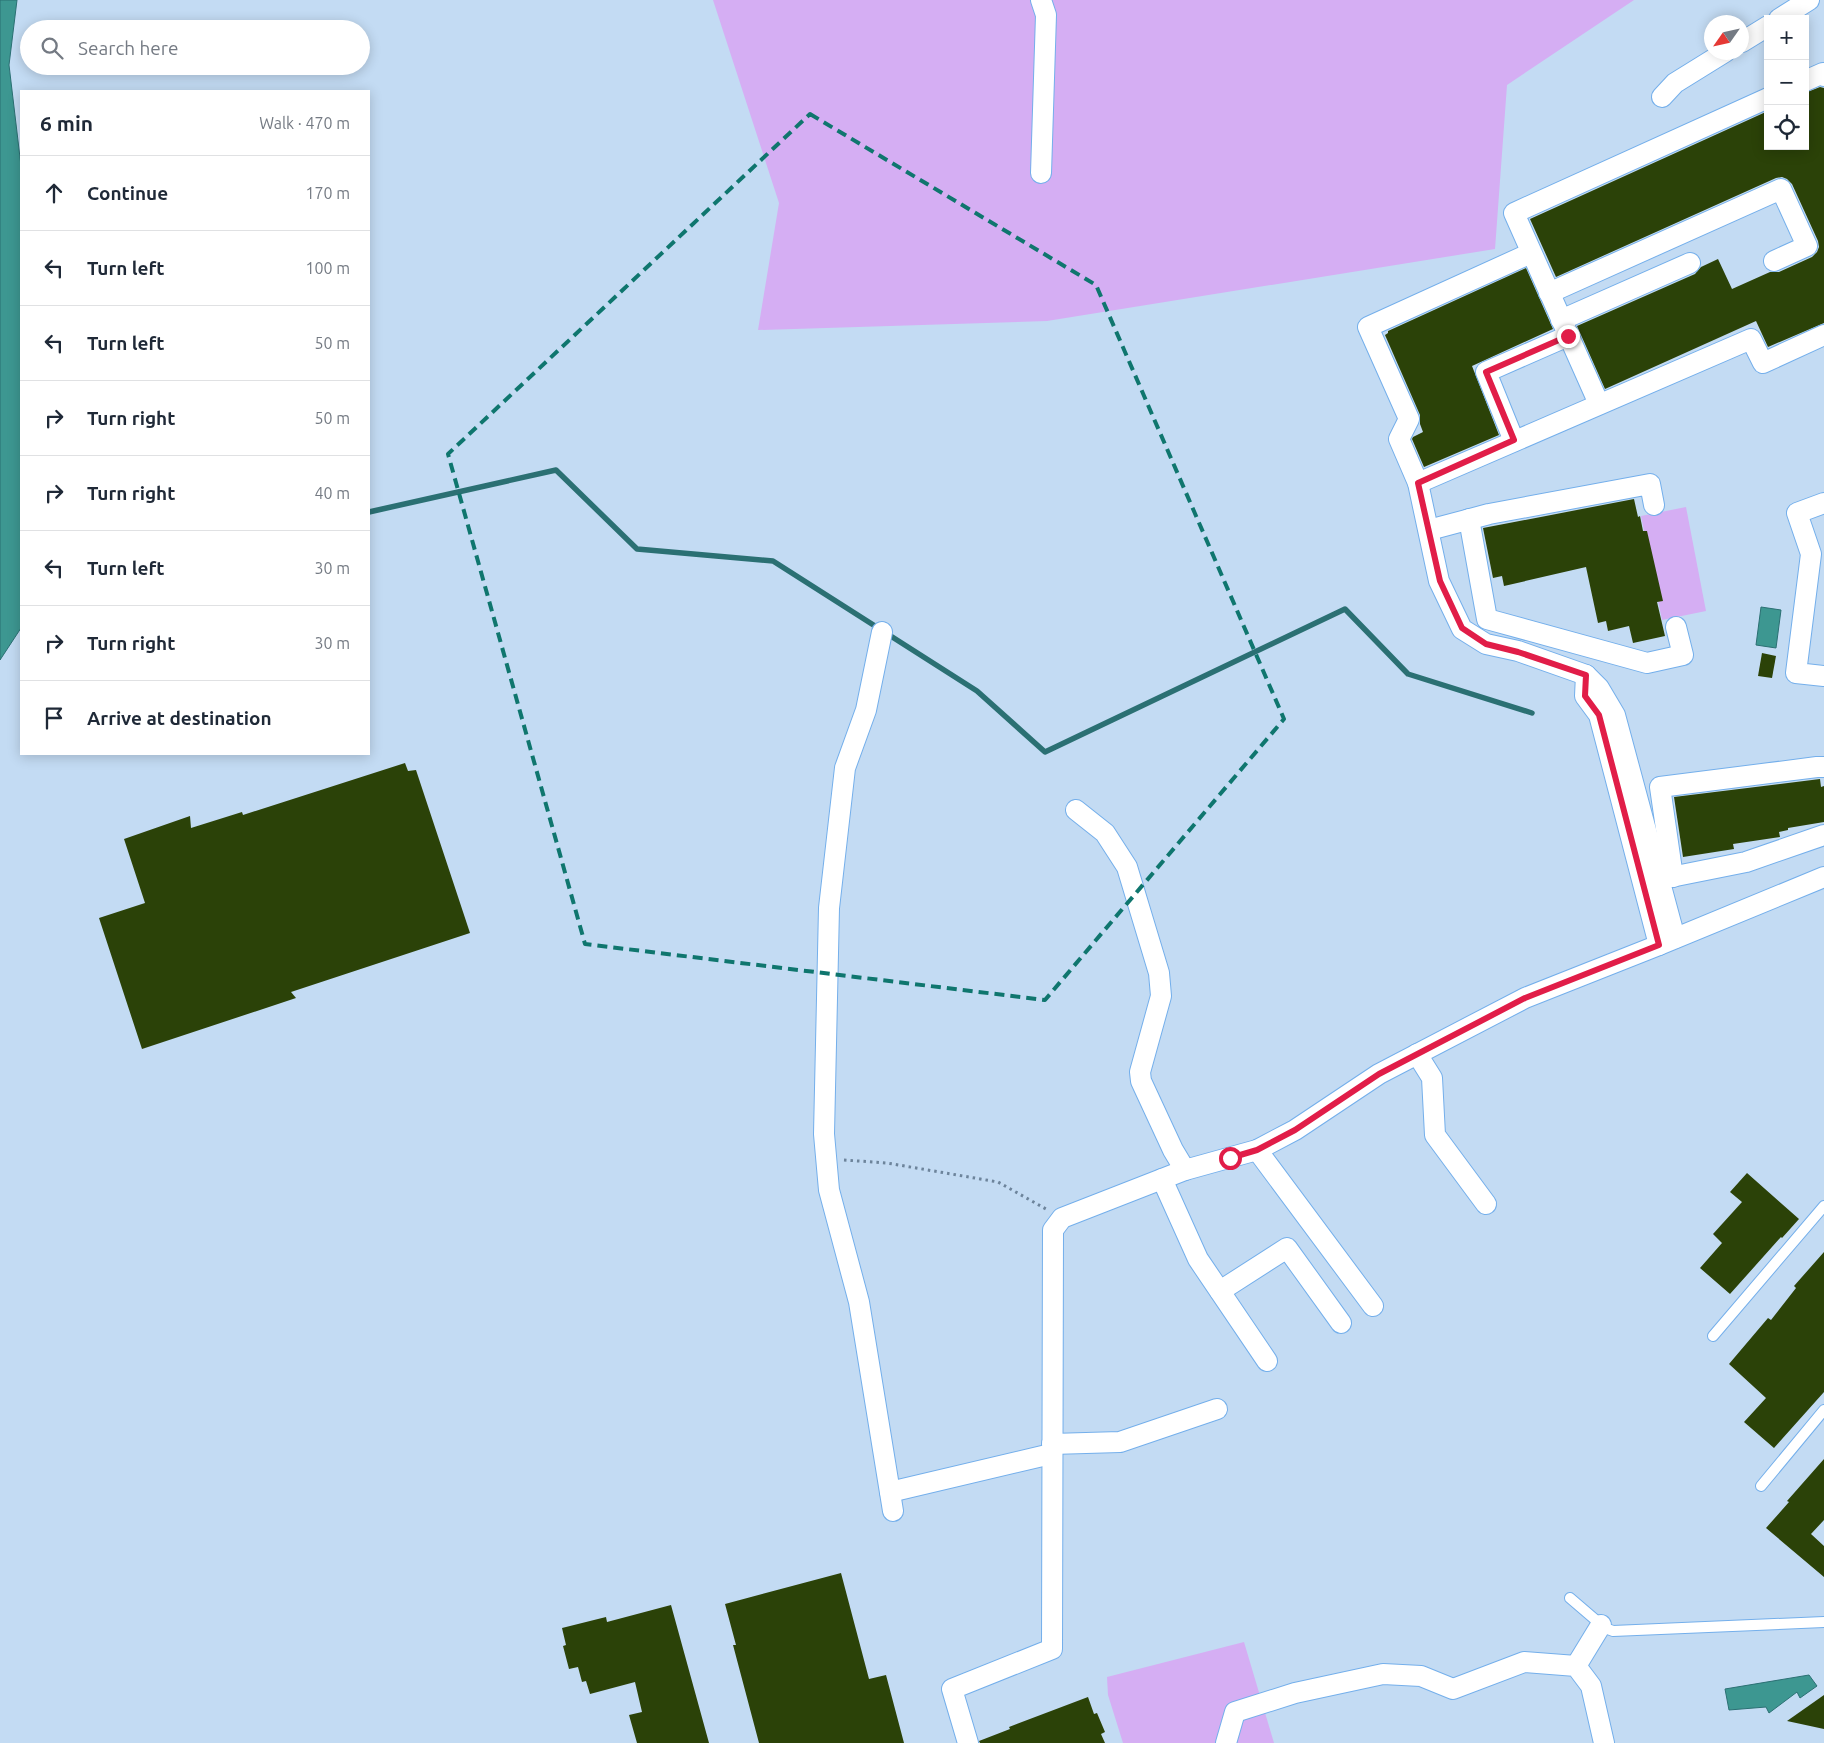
<!DOCTYPE html>
<html lang="en">
<head>
<meta charset="utf-8">
<style>
  :root { --surface:#fff; --page:#f2f2f3; --text:#1f2937; --muted:#747a83; --line:#e0e1e3 }
  body { margin:0; font-family:Ubuntu,sans-serif; background:var(--page); color:var(--text) }
  .controls { position:absolute; right:15px; top:15px; display:grid; overflow:hidden; border-radius:0px; box-shadow:0 2px 12px #0003 }
  .controls button { width:45px; height:45px; display:grid; place-items:center; padding:0; border:0; border-bottom:1px solid var(--line); background:var(--surface); color:var(--text); font:25px sans-serif }
  .compass { position:absolute; left:1704px; top:15px; width:45px; height:45px; border-radius:50%; background:var(--surface); box-shadow:0 2px 12px #0003; rotate:236deg }
  .stop { position:absolute; width:15px; height:15px; margin:-11px; border:4px solid #e11d48; border-radius:50%; background:#fff }
  .stop.end { background:#e11d48; border-color:#fff; box-shadow:0 1px 5px #0008 }
  .list { margin:0; padding:0; list-style:none }
  h2 { display:flex; justify-content:space-between; align-items:center; height:65px; margin:0; padding:0 20px; font-size:21px }
  h2 small { font-size:16px; font-weight:400; color:var(--muted) }
  .list li { display:grid; grid-template-columns:32px 1fr auto; gap:15px; align-items:center; box-sizing:border-box; height:75px; padding:0 20px; border-top:1px solid var(--line) }
  .list b { display:block; font-size:19px; white-space:nowrap }
  .list em { font-size:16px; font-style:normal; color:var(--muted) }
  .icon { flex:none; width:28px; height:28px; fill:none; stroke:currentColor; stroke-width:2; stroke-linecap:round; stroke-linejoin:round }
  .map { position:relative; flex:none; width:1824px; height:1743px; overflow:hidden }
  .search { position:absolute; background:var(--surface); box-shadow:0 2px 12px #0003; left:20px; top:20px; width:350px; height:55px; display:flex; align-items:center; gap:12px; box-sizing:border-box; padding:0 18px; border-radius:28px; color:var(--muted); font-size:19px }
  .panel { position:absolute; background:var(--surface); box-shadow:0 2px 12px #0003; left:20px; top:90px; width:350px; height:665px; border-radius:0px }
  .map>svg:first-child { display:block }
  .green { fill:#d5aef3 }
  .water { fill:#3d9791; stroke:#2b7073 }
  .lines { fill:none; stroke-linecap:round; stroke-linejoin:round }
  .stream { stroke:#2b7073; stroke-width:5.5 }
  .building { fill:#2b4208 }
  .lane-casing { stroke:#74afeb; stroke-width:12 }
  .street-casing { stroke:#74afeb; stroke-width:22 }
  .path { stroke:#6d849b; stroke-width:3; stroke-dasharray:2.5 4; stroke-linecap:butt }
  .lane { stroke:#fff; stroke-width:10 }
  .street { stroke:#fff; stroke-width:20 }
  .route { stroke:#e11d48; stroke-width:6 }
  .marked { fill:none; stroke:#0f766e; stroke-width:4; stroke-dasharray:10 6; stroke-linejoin:round }
</style>
</head>
<body>
<div class="map">
<svg width="1824" height="1743" viewBox="0 0 1824 1743">
  <rect width="100%" height="100%" fill="#c3dbf3"/>
  <g class="green">
    <path d="M713,0h921l-127,85 -12,164 -448,72 -289,9 21,-127z"/>
    <path d="M1686,507l20,104 -44,9 -21,-104z"/>
    <path d="M1244,1642l30,101h-151l-15,-48 -1,-18z"/>
  </g>
  <g class="water">
    <path d="M0,0h17l-8,65 12,101v462l-21,32z"/>
    <path d="M1761,607l20,3 -5,38 -20,-3z"/>
    <path d="M1809,1675l8,11 -17,12 -3,-6 -28,21 -3,-6 -37,3 -4,-21z"/>
  </g>
  <g class="lines">
    <path class="stream" d="M369,512l187,-42 81,79 136,12 204,130 68,61 300,-143 63,65 124,39"/>
  </g>
  <g class="building">
    <path d="M1820,87l4,1v235l-56,24 -12,-26 -151,68 -28,-63 118,-52 6,-7 17,-8 14,30 38,-17h9l33,-15 5,-5 2,-5 -1,-6 -26,-57 -5,-5 -5,-2 -6,1 -220,99 -26,-58 238,-108v35h37v-53z"/>
    <path d="M1526,268l27,61 -81,37 27,69 -75,32 -12,-28 1,-2 10,-5 -3,-8v-9l-35,-80 3,-2v-2z"/>
    <path d="M1634,499l4,18 2,-1 3,15h4l16,70 -6,1 8,34 -32,7 -4,-17 -21,5 -2,-10 -8,2 -12,-56 -82,19 -2,-10 -9,2 -10,-50z"/>
    <path d="M1762,653l14,3 -4,22 -14,-2z"/>
    <path d="M405,763l3,8 8,-1 54,163 -179,59 5,6 -154,51 -43,-131 46,-15 -21,-64 66,-23 1,12 51,-16 1,3z"/>
    <path d="M1820,779l1,8 3,-1v36l-36,6v2l-9,2 1,5 -47,7 1,5 -51,8 -9,-60z"/>
    <path d="M1747,1173l52,46 -17,19 -1,-1 -51,57 -30,-26 22,-25 -9,-9 29,-32 -12,-10z"/>
    <path d="M1824,1252v140l-50,56 -30,-26 22,-24 -37,-34 39,-46 3,2 25,-32 -2,-2z"/>
    <path d="M1824,1459v61l-13,14 13,12v31l-58,-49 23,-26 -2,-1z"/>
    <path d="M841,1573l28,106 17,-4 18,68h-145l-26,-98h3l-11,-41z"/>
    <path d="M671,1605l38,138h-72l-8,-28 13,-3 -7,-30 -45,12 -4,-13 -4,1 -4,-15 -9,2 -6,-23 3,-1 -4,-17 44,-11 1,5z"/>
    <path d="M1824,1695v34l-37,-8z"/>
    <path d="M1088,1697l6,17 3,-1 8,19 -4,2 4,9h-125l-1,-2 31,-12 -1,-2z"/>
  </g>
  <g class="lines">
    <g class="lane-casing">
      <g id="lane">
        <path d="M1713,1336l111,-130"/>
        <path d="M1761,1486l63,-76"/>
        <path d="M1570,1598l35,30 8,3 211,-9"/>
      </g>
    </g>
    <g class="street-casing">
      <g id="street">
        <path d="M1779,19l30,-19"/>
        <path d="M1742,42l26,-16"/>
        <path d="M1805,81l18,-8 1,3"/>
        <path d="M1662,97l13,-14 50,-31"/>
        <path d="M1041,173l5,-158 -5,-15"/>
        <path d="M1531,253l-163,74 41,92 -10,20 19,44 21,98 23,48 24,15 32,7 68,24"/>
        <path d="M1549,293l232,-104 26,57 -33,15"/>
        <path d="M1561,320l129,-57"/>
        <path d="M1599,404l-85,-191 254,-115"/>
        <path d="M1514,441l-28,-69 82,-36"/>
        <path d="M1418,483l333,-144 12,24 61,-28"/>
        <path d="M1824,503l-27,10 14,41 -15,119 28,3"/>
        <path d="M1469,519l18,100 160,44 36,-8 -7,-28"/>
        <path d="M1429,530l60,-16 161,-30 4,21"/>
        <path d="M882,632l-16,78 -21,58 -16,140 -5,226 5,56 30,112 34,209"/>
        <path d="M1076,810l29,23 22,34 32,106 2,23 -21,76 1,9 32,69 12,20"/>
        <path d="M1673,877l-13,-90 157,-20h7"/>
        <path d="M1661,879l85,-17 78,-27"/>
        <path d="M1659,945l-60,-230 -14,-19 1,-21 13,13 16,27 60,223"/>
        <path d="M1417,1054l15,24 3,57 51,69"/>
        <path d="M1257,1150l116,156"/>
        <path d="M1162,1179l36,80 69,102"/>
        <path d="M1220,1291l67,-43 54,75"/>
        <path d="M1052,1444l68,-2 97,-33"/>
        <path d="M890,1492l161,-38"/>
        <path d="M1576,1666l25,-41"/>
        <path d="M968,1743l-16,-54 100,-40 1,-419 9,-12 123,-48 72,-20 38,-20 84,-56 146,-76 134,-53 165,-68"/>
        <path d="M1226,1743l9,-31 60,-19 88,-19 38,2 32,13 71,-27 52,4 15,20 13,57"/>
      </g>
    </g>
    <path class="path" d="M844,1160l43,3 111,19 48,27"/>
    <use href="#lane" class="lane"/>
    <use href="#street" class="street"/>
  </g>
  <g class="lines">
    <path class="route" d="M1230,1158l27,-8 38,-20 84,-56 146,-76 134,-53 -60,-230 -14,-19 1,-21 -68,-23 -32,-8 -24,-16 -22,-47 -22,-98 96,-43 -28,-68 82,-36"/>
  </g>
  <path class="marked" d="M810,114l286,171 188,434 -239,281 -460,-56 -137,-490z"/>
</svg>
<div class="controls">
<button>+</button>
<button>−</button>
<button><svg class="icon" aria-label="locate" viewBox="0 0 24 24"><circle cx="12" cy="12" r="6"/><path d="M12 2v4M12 18v4M2 12h4M18 12h4"/></svg></button>
</div>
<svg class="compass" viewBox="-18 -18 36 36"><path d="M0-13l5 13h-10z" fill="#e53935"/><path d="M0 13l5-13h-10z" fill="#747a83"/></svg>
<div class="stop" style="left:1230px;top:1158px"></div>
<div class="stop end" style="left:1568px;top:336px"></div>
<div class="search"><svg class="icon" aria-label="search" viewBox="0 0 24 24"><circle cx="10" cy="10" r="6"/><path d="M15 15l6 6"/></svg>Search here</div>
<section class="panel">
<h2>6 min<small>Walk · 470 m</small></h2>
<ul class="list">
<li><svg class="icon" aria-label="ahead" viewBox="0 0 24 24"><path d="M12 20V5M6 11l6-6 6 6"/></svg><div><b>Continue</b></div><em>170 m</em></li>
<li><svg class="icon" aria-label="left" viewBox="0 0 24 24"><path d="M17 20v-9H6M10 6l-5 5 5 5"/></svg><div><b>Turn left</b></div><em>100 m</em></li>
<li><svg class="icon" aria-label="left" viewBox="0 0 24 24"><path d="M17 20v-9H6M10 6l-5 5 5 5"/></svg><div><b>Turn left</b></div><em>50 m</em></li>
<li><svg class="icon" aria-label="right" viewBox="0 0 24 24"><path d="M7 20v-9h11M14 6l5 5-5 5"/></svg><div><b>Turn right</b></div><em>50 m</em></li>
<li><svg class="icon" aria-label="right" viewBox="0 0 24 24"><path d="M7 20v-9h11M14 6l5 5-5 5"/></svg><div><b>Turn right</b></div><em>40 m</em></li>
<li><svg class="icon" aria-label="left" viewBox="0 0 24 24"><path d="M17 20v-9H6M10 6l-5 5 5 5"/></svg><div><b>Turn left</b></div><em>30 m</em></li>
<li><svg class="icon" aria-label="right" viewBox="0 0 24 24"><path d="M7 20v-9h11M14 6l5 5-5 5"/></svg><div><b>Turn right</b></div><em>30 m</em></li>
<li><svg class="icon" aria-label="arrive" viewBox="0 0 24 24"><path d="M6 21V4h12l-3 4 3 4H6"/></svg><div><b>Arrive at destination</b></div></li>
</ul>
</section>
</div>
</body>
</html>
